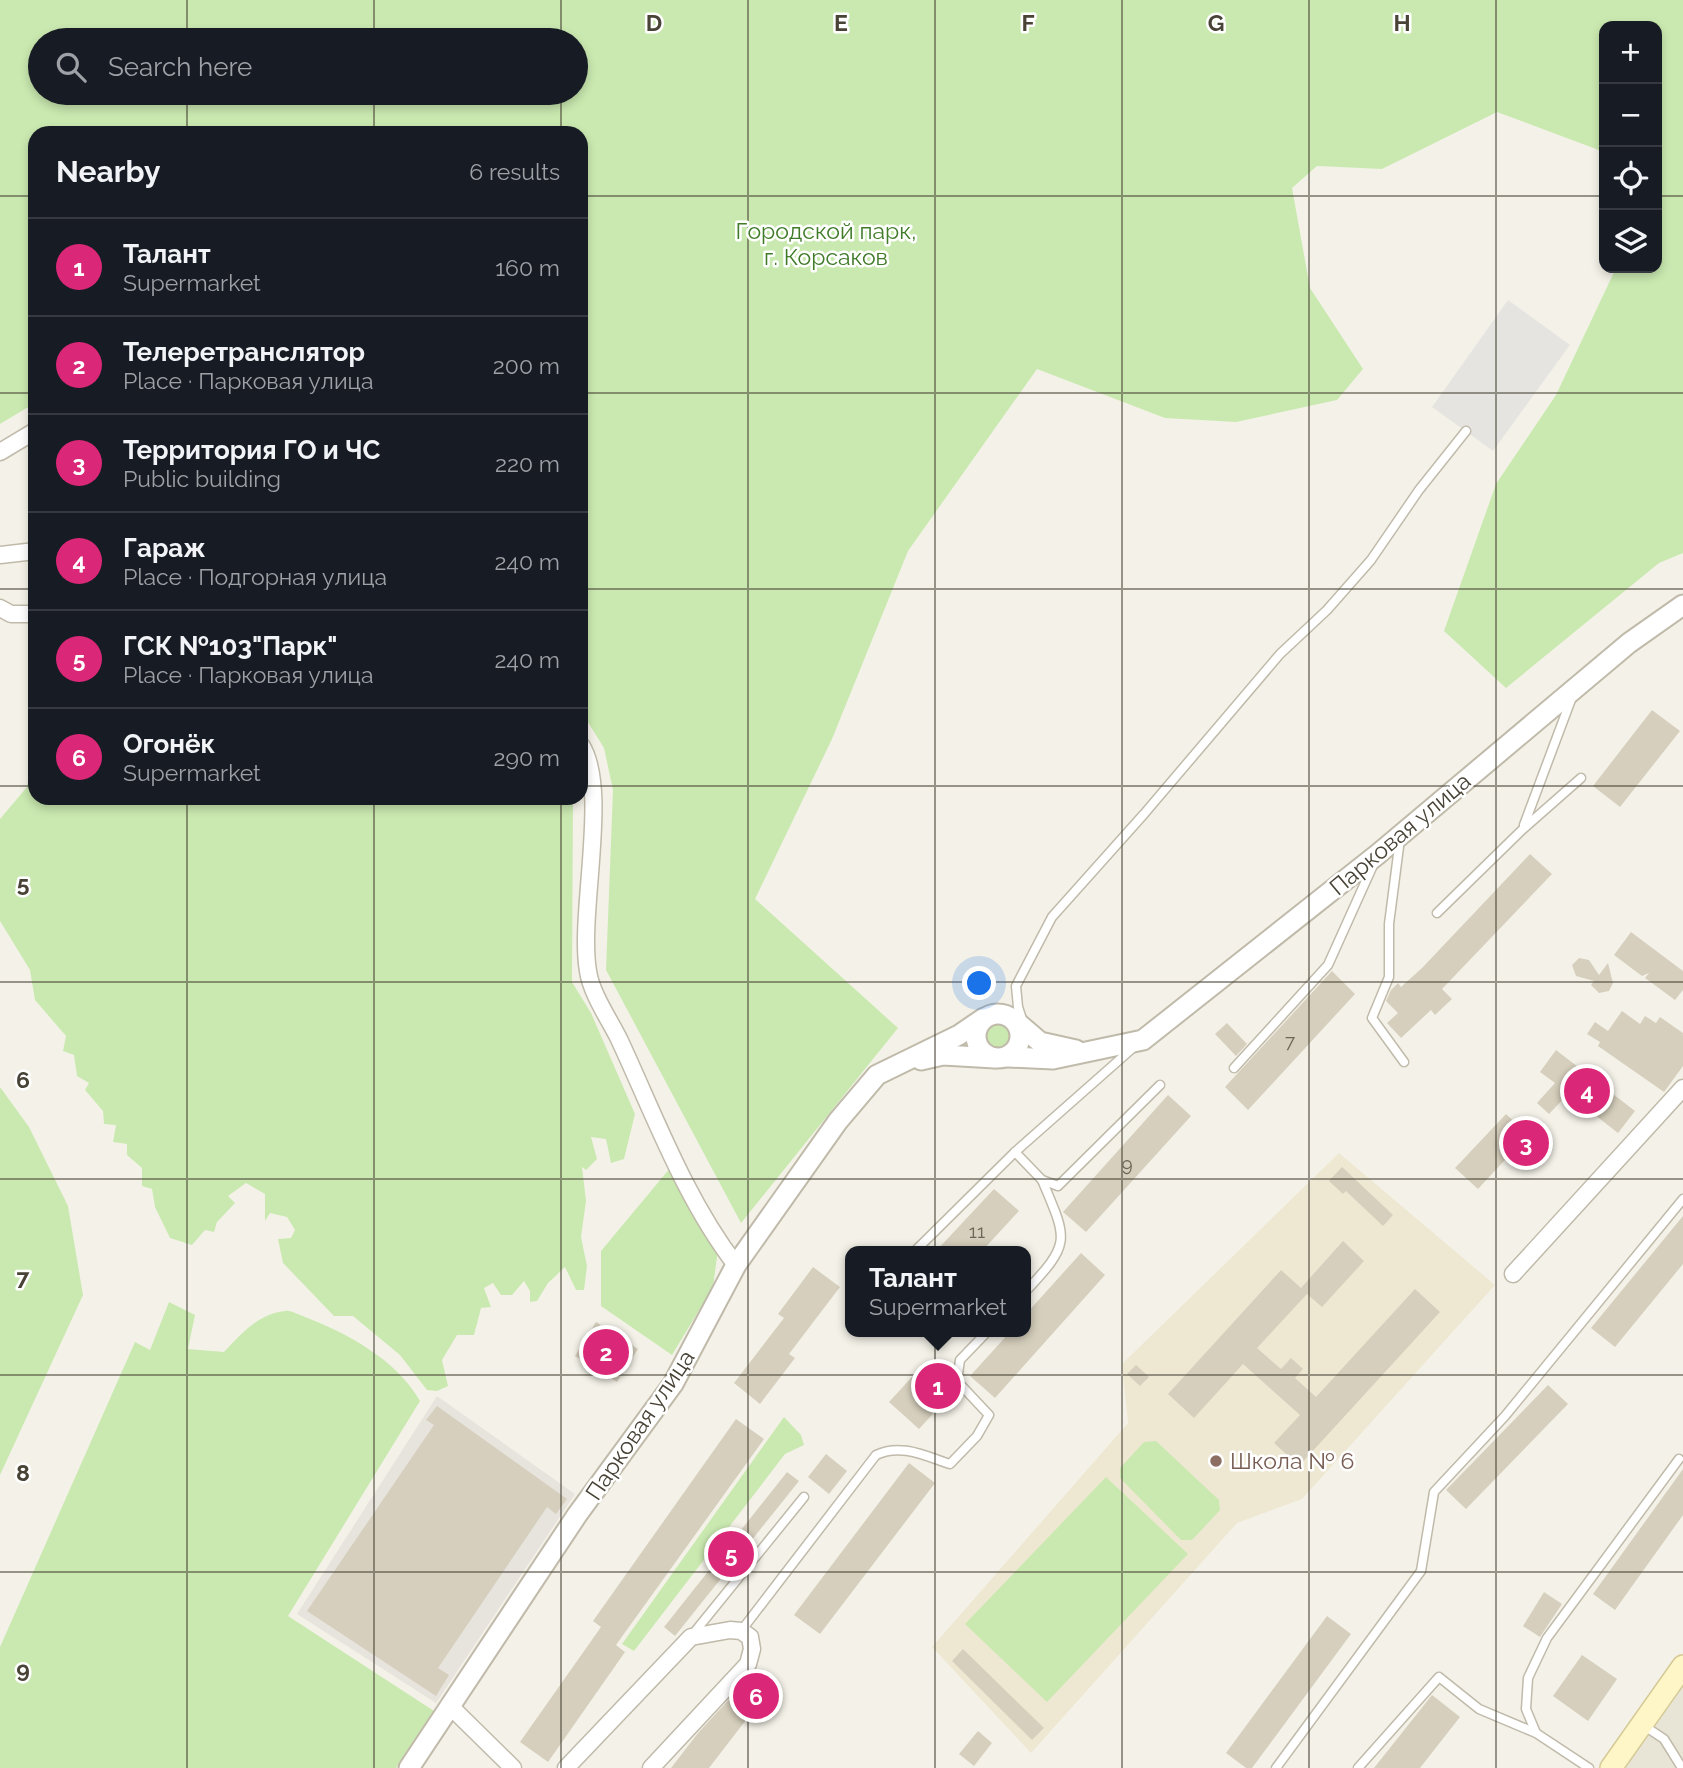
<!DOCTYPE html>
<html lang="en">
<head>
<meta charset="utf-8">
<style>
  :root { --surface:#171b24; --page:#242831; --text:#f1f3f6; --muted:#9ea1a6; --line:#363941; --accent:#db2777 }
  body { margin:0; font-family:Raleway,sans-serif; background:var(--page); color:var(--text) }
  .controls { position:absolute; right:21px; top:21px; display:grid; overflow:hidden; border-radius:14px; box-shadow:0 4px 10px #0003 }
  .controls button { width:63px; height:63px; display:grid; place-items:center; padding:0; border:0; border-bottom:2px solid var(--line); background:var(--surface); color:var(--text); font:35px sans-serif }
  .you { position:absolute; left:980px; top:984px; width:24px; height:24px; margin:-18px; border:5px solid #fff; border-radius:50%; background:#1a73e8; box-shadow:0 0 0 10px #1a73e833 }
  .badge { display:grid; place-items:center; width:46px; height:46px; border-radius:50%; background:var(--accent); color:#fff; font-size:23px; font-weight:700 }
  .pin { position:absolute; translate:-50% -50%; border:4px solid #fff; box-shadow:0 2px 7px #0006 }
  .popup { position:absolute; left:845px; top:1246px; width:186px; height:91px; box-sizing:border-box; display:grid; place-content:center; border-radius:14px; background:var(--surface); filter:drop-shadow(0 2px 5px #0005); font-size:23px; white-space:nowrap; color:var(--muted) }
  .popup b { font-size:26px; color:var(--text) }
  .popup::after { content:''; position:absolute; left:50%; top:100%; margin-left:-14px; border:14px solid transparent; border-top-color:var(--surface) }
  .list { margin:0; padding:0; list-style:none }
  h2 { display:flex; justify-content:space-between; align-items:center; height:91px; margin:0; padding:0 28px; font-size:30px }
  h2 small { font-size:23px; font-weight:400; color:var(--muted) }
  .list li { display:grid; grid-template-columns:46px 1fr auto; gap:21px; align-items:center; box-sizing:border-box; height:98px; padding:0 28px; border-top:2px solid var(--line) }
  .list b { display:block; font-size:26px; white-space:nowrap }
  .list p { margin:0; font-size:23px; white-space:nowrap; color:var(--muted) }
  .list em { font-size:23px; font-style:normal; color:var(--muted) }
  .icon { flex:none; width:38px; height:38px; fill:none; stroke:currentColor; stroke-width:2; stroke-linecap:round; stroke-linejoin:round }
  .map { position:relative; flex:none; width:1683px; height:1768px; overflow:hidden }
  .search { position:absolute; background:var(--surface); box-shadow:0 4px 10px #0003; left:28px; top:28px; width:560px; height:77px; display:flex; align-items:center; gap:18px; box-sizing:border-box; padding:0 24px; border-radius:38px; color:var(--muted); font-size:26px }
  .panel { position:absolute; background:var(--surface); box-shadow:0 4px 10px #0003; left:28px; top:126px; width:560px; height:679px; border-radius:21px }
  .map>svg:first-child { display:block }
  .residential { fill:#e8e4d6 }
  .industrial { fill:#e7e3dd }
  .education { fill:#eee8d2 }
  .green { fill:#cae9b0; fill-rule:evenodd }
  .parking { fill:#e5e4e0 }
  .building { fill:#d6cfbd }
  .lines { fill:none; stroke-linecap:round; stroke-linejoin:round }
  .service-casing { stroke:#c0baaa; stroke-width:11 }
  .minor-casing { stroke:#c0baaa; stroke-width:19 }
  .tertiary-casing { stroke:#c0baaa; stroke-width:23 }
  .secondary-casing { stroke:#d5ca97; stroke-width:24 }
  .service { stroke:#fff; stroke-width:8 }
  .minor { stroke:#fff; stroke-width:16 }
  .tertiary { stroke:#fff; stroke-width:19 }
  .secondary { stroke:#fff6c7; stroke-width:21 }
  .grid { fill:none; stroke:#484336; stroke-width:2; stroke-opacity:0.55 }
  .education-dot { fill:#8d6e63; stroke:#fff; stroke-width:2.5 }
  .labels { text-anchor:middle; stroke-width:5; stroke-linejoin:round; paint-order:stroke }
  .number-label { font-size:19px; fill:#6c6658 }
  .park-label { font-size:23px; fill:#407b28; stroke:#fff }
  .street-label { font-size:23px; fill:#484336; stroke:#fff }
  .education-label { font-size:23px; fill:#785e54; stroke:#fff; text-anchor:start }
  .grid-label { font-size:23px; text-anchor:middle; font-weight:bold; fill:#484336; stroke:#fff; stroke-width:5; stroke-linejoin:round; paint-order:stroke }
</style>
</head>
<body>
<div class="map">
<svg width="1683" height="1768" viewBox="0 0 1683 1768">
  <rect width="100%" height="100%" fill="#f4f2e8"/>
  <path class="residential" d="M1683,1655v113h-81z"/>
  <path class="industrial" d="M437,1396l138,98 -139,209 -139,-89z"/>
  <path class="education" d="M1339,1153l156,132 -193,214 -65,24 -206,230 -99,-106 196,-224 -6,-59z"/>
  <g class="green">
    <path d="M0,0h1683v553l-24,10 -153,125 -62,-57 52,-147 60,-89 60,-127h41v-242h-53v126l-107,-40 -115,57 -65,-3 -25,22 18,100 53,81 -26,31 -101,22 -71,-4 -128,-49 -129,182 -76,188 -77,160 143,129 -157,195 -135,-253 7,-180 -9,-42 -23,-37v-578h-546v270l-35,21zM40,40h536v53h-536z"/>
    <path d="M34,747l1,51h538l-1,184 19,31 44,101 -11,45 -13,4 -5,-24 -15,-2 6,22 -11,11 -4,-3 4,34 -5,36 6,29 -3,24h-8l-11,-23 -17,16 -11,18 -7,1v-11l-6,-10 -12,14h-11l-8,-12 -9,5 7,19 -10,1 -7,27h-17l-15,25 6,26 -11,5 -10,-1 -27,-35 -47,-39h-19l-51,-53 -5,-24 13,-1 4,-8 -8,-13 -17,-4 -5,8v-27l-19,-11 -18,13 7,7 -18,19 -3,10 -9,-2 -13,15 -22,-7 -15,-31 -3,-18 -10,-3v-18l-15,-13v-11l-14,-2 3,-17 -12,-1 -1,-13 -18,-21 4,-7 -12,-7 -3,-21 -11,-4 3,-15 -31,-36 -5,-30 -30,-49v-102l27,-32z"/>
    <circle cx="1000" cy="1035" r="13"/>
    <path d="M0,1087l29,40 39,79 15,89 -83,180z"/>
    <path d="M676,1161l43,81 -6,45 -41,68 -71,-49v-55z"/>
    <path d="M169,1302l26,13 -7,34 36,3c17,-18 34,-38 61,-41 6,-1 14,4 20,6 42,16 92,43 115,84l-132,215 146,95 -38,57h-396v-121l135,-305 15,8z"/>
    <path d="M784,1417l17,18 3,10 -19,9 -151,197 -12,-7z"/>
    <path d="M1156,1441l63,59 1,10 -28,30h-11l-61,-62v-10l24,-26z"/>
    <path d="M1106,1477l82,77 -141,148 -82,-78z"/>
  </g>
  <path class="parking" d="M1508,300l62,45 -77,106 -61,-44z"/>
  <g class="building">
    <path d="M1652,710l28,21 -60,76 -27,-21z"/>
    <path d="M1530,854l22,20 -110,115 10,10 -17,16 -4,-5 -30,28 -14,-15 11,-10 -12,-12 5,-11 7,-7 3,4 21,-19z"/>
    <path d="M1631,932l52,39v19l-8,10 -30,-22 4,-5 -7,3 -28,-21z"/>
    <path d="M1579,958l10,2 10,15 9,-12 5,20 -4,8 -10,2 -8,-8 3,-4 -18,-5 -4,-11z"/>
    <path d="M1332,971l23,23 -107,116 -23,-23z"/>
    <path d="M1622,1011l18,13 5,-8 11,7 4,-6 23,16v33l-19,26 -66,-46 2,-4 -13,-8 8,-12 13,9z"/>
    <path d="M1227,1023l20,21 -11,12 -21,-22z"/>
    <path d="M1556,1050l79,61 -17,22 -50,-39 -19,20 -12,-11 18,-20 -15,-11z"/>
    <path d="M1168,1095l23,21 -105,116 -23,-20z"/>
    <path d="M1506,1114l22,21 -50,54 -23,-21z"/>
    <path d="M1342,1167l51,48 -10,11 -37,-35 -3,3 -14,-13z"/>
    <path d="M994,1189l25,22 -37,40h-46z"/>
    <path d="M1683,1216v48l-68,83 -24,-19z"/>
    <path d="M1343,1241l21,20 -42,46 -15,-13 -50,54 24,21 10,-11 12,11 -8,9 21,19 99,-108 25,23 -141,154 -25,-23 26,-28 -57,-51 -49,54 -26,-24 113,-124 20,18z"/>
    <path d="M1081,1253l24,22 -110,123 -25,-22 40,-44h16v-18z"/>
    <path d="M813,1267l27,20 -51,67 6,4 -35,46 -26,-21 50,-65 -6,-4z"/>
    <path d="M596,1322l42,27 -21,33 -42,-26z"/>
    <path d="M923,1365l29,28 -33,36 -30,-27z"/>
    <path d="M1136,1365l13,12 -9,9 -13,-12z"/>
    <path d="M1548,1385l20,19 -102,105 -20,-19z"/>
    <path d="M437,1406l130,93 -11,15 -9,-7 -109,161 11,7 -13,21 -129,-85 127,-186 -8,-5z"/>
    <path d="M736,1419l28,20 -148,206 9,7 -77,110 -28,-20 81,-115 -8,-6z"/>
    <path d="M826,1454l21,17 -18,23 -21,-17z"/>
    <path d="M909,1463l26,20 -115,151 -26,-19z"/>
    <path d="M1683,1469v46l-68,95 -22,-16z"/>
    <path d="M787,1472l12,9 -124,155 -11,-9z"/>
    <path d="M1544,1592l18,12 -22,33 -17,-11z"/>
    <path d="M1327,1616l24,18 -99,134h-6l-20,-15z"/>
    <path d="M963,1649l81,79 -12,12 -80,-79z"/>
    <path d="M1582,1655l35,24 -29,42 -35,-25z"/>
    <path d="M751,1681l21,15 -11,15 -5,-4 -47,61h-38l27,-35 36,-39 5,3z"/>
    <path d="M1432,1695l28,22 -40,51h-46z"/>
    <path d="M978,1731l14,12 -18,23 -15,-12z"/>
  </g>
  <g class="lines">
    <g class="service-casing">
      <g id="service">
        <path d="M1524,825l48,-128"/>
        <path d="M1400,839l-11,85v53l-17,41 32,44"/>
        <path d="M1437,913l86,-84 58,-51"/>
        <path d="M1024,1025l-6,-18 -2,-21 36,-69 92,-103 136,-160 47,-44 44,-50 48,-70 47,-59"/>
        <path d="M1234,1068l94,-103 46,-102"/>
        <path d="M1015,1152l27,28 16,6 102,-101"/>
        <path d="M915,1251l100,-99 120,-106"/>
        <path d="M1026,1291c45,-48 42,-50 16,-111"/>
        <path d="M741,1631l135,-176c25,-12 49,1 74,9l27,-28 12,-21 -32,-34 3,-21 27,-28"/>
        <path d="M693,1634l111,-137"/>
        <path d="M1643,1725l21,14 18,29"/>
        <path d="M1276,1768l145,-197 13,-79 71,-76 178,-217"/>
        <path d="M1358,1768l81,-91 40,32 57,24"/>
        <path d="M1589,1768l-53,-35 -10,-24 2,-31 19,-40 132,-179"/>
      </g>
    </g>
    <g class="minor-casing">
      <g id="minor">
        <path d="M0,452l35,-21"/>
        <path d="M0,555l35,-4"/>
        <path d="M0,608l11,6h24"/>
        <path d="M581,745c29,44 -3,168 7,226 3,22 21,48 31,68 35,75 66,160 117,226"/>
        <path d="M1513,1274l170,-186"/>
        <path d="M449,1705l64,63"/>
        <path d="M566,1768l125,-131 39,-7 11,1 9,6 2,12 -4,15 -97,104"/>
      </g>
    </g>
    <g class="tertiary-casing">
      <g id="tertiary">
        <circle cx="998" cy="1036" r="22"/>
        <path d="M1019,1024l21,18 36,8"/>
        <path d="M1008,1057l45,2 90,-19 235,-186 251,-211 54,-38"/>
        <path d="M921,1060l22,-5 52,3"/>
        <path d="M409,1768l168,-253 96,-131 63,-119 102,-144 39,-46 82,-40 25,-17"/>
      </g>
    </g>
    <g class="secondary-casing">
      <path id="secondary" d="M1611,1768l72,-102"/>
    </g>
    <use href="#service" class="service"/>
    <use href="#minor" class="minor"/>
    <use href="#tertiary" class="tertiary"/>
    <use href="#secondary" class="secondary"/>
  </g>
  <path class="grid" d="M187,0v40M374,0v40M561,0v40M748,0v1768M935,0v1768M1122,0v1768M1309,0v1768M1496,0v1768M187,93v40M374,93v40M561,93v40M0,196h35M581,196h1023M1657,196h26M0,393h35M581,393h1102M0,589h35M581,589h1102M0,786h35M581,786h1102M187,798v970M374,798v970M561,798v970M0,982h1683M0,1179h1683M0,1375h1683M0,1572h1683"/>
  <circle class="education-dot" cx="1216" cy="1461" r="7"/>
  <g class="labels">
    <g class="number-label">
      <text x="1290" y="1048">7</text>
      <text x="1127" y="1171">9</text>
      <text x="977" y="1238">11</text>
    </g>
    <g class="park-label">
      <text x="826" y="239">Городской парк,<tspan x="826" dy="26">г. Корсаков</tspan></text>
    </g>
    <g class="street-label">
      <text transform="translate(1400 834) rotate(-40)" y="8">Парковая улица</text>
      <text transform="translate(640 1425) rotate(-56)" y="8">Парковая улица</text>
    </g>
    <g class="education-label">
      <text x="1230" y="1469">Школа № 6</text>
    </g>
  </g>
  <g class="grid-label">
    <text x="654" y="31">D</text>
    <text x="841" y="31">E</text>
    <text x="1028" y="31">F</text>
    <text x="1216" y="31">G</text>
    <text x="1402" y="31">H</text>
    <text x="23" y="892">5</text>
    <text x="23" y="1088">6</text>
    <text x="23" y="1285">7</text>
    <text x="23" y="1481">8</text>
    <text x="23" y="1678">9</text>
  </g>
</svg>
<div class="controls">
<button>+</button>
<button>−</button>
<button><svg class="icon" aria-label="locate" viewBox="0 0 24 24"><circle cx="12" cy="12" r="6"/><path d="M12 2v4M12 18v4M2 12h4M18 12h4"/></svg></button>
<button><svg class="icon" aria-label="layers" viewBox="0 0 24 24"><path d="M12 4l9 5-9 5-9-5zM3 14l9 5 9-5"/></svg></button>
</div>
<div class="you"></div>
<div class="pin badge" style="left:938px;top:1386px">1</div>
<div class="popup"><b>Талант</b>Supermarket</div>
<div class="pin badge" style="left:606px;top:1352px">2</div>
<div class="pin badge" style="left:1526px;top:1143px">3</div>
<div class="pin badge" style="left:1587px;top:1091px">4</div>
<div class="pin badge" style="left:731px;top:1554px">5</div>
<div class="pin badge" style="left:756px;top:1696px">6</div>
<div class="search"><svg class="icon" aria-label="search" viewBox="0 0 24 24"><circle cx="10" cy="10" r="6"/><path d="M15 15l6 6"/></svg>Search here</div>
<section class="panel">
<h2>Nearby<small>6 results</small></h2>
<ul class="list">
<li><span class="badge">1</span><div><b>Талант</b><p>Supermarket</p></div><em>160 m</em></li>
<li><span class="badge">2</span><div><b>Телеретранслятор</b><p>Place · Парковая улица</p></div><em>200 m</em></li>
<li><span class="badge">3</span><div><b>Территория ГО и ЧС</b><p>Public building</p></div><em>220 m</em></li>
<li><span class="badge">4</span><div><b>Гараж</b><p>Place · Подгорная улица</p></div><em>240 m</em></li>
<li><span class="badge">5</span><div><b>ГСК №103&quot;Парк&quot;</b><p>Place · Парковая улица</p></div><em>240 m</em></li>
<li><span class="badge">6</span><div><b>Огонёк</b><p>Supermarket</p></div><em>290 m</em></li>
</ul>
</section>
</div>
</body>
</html>
